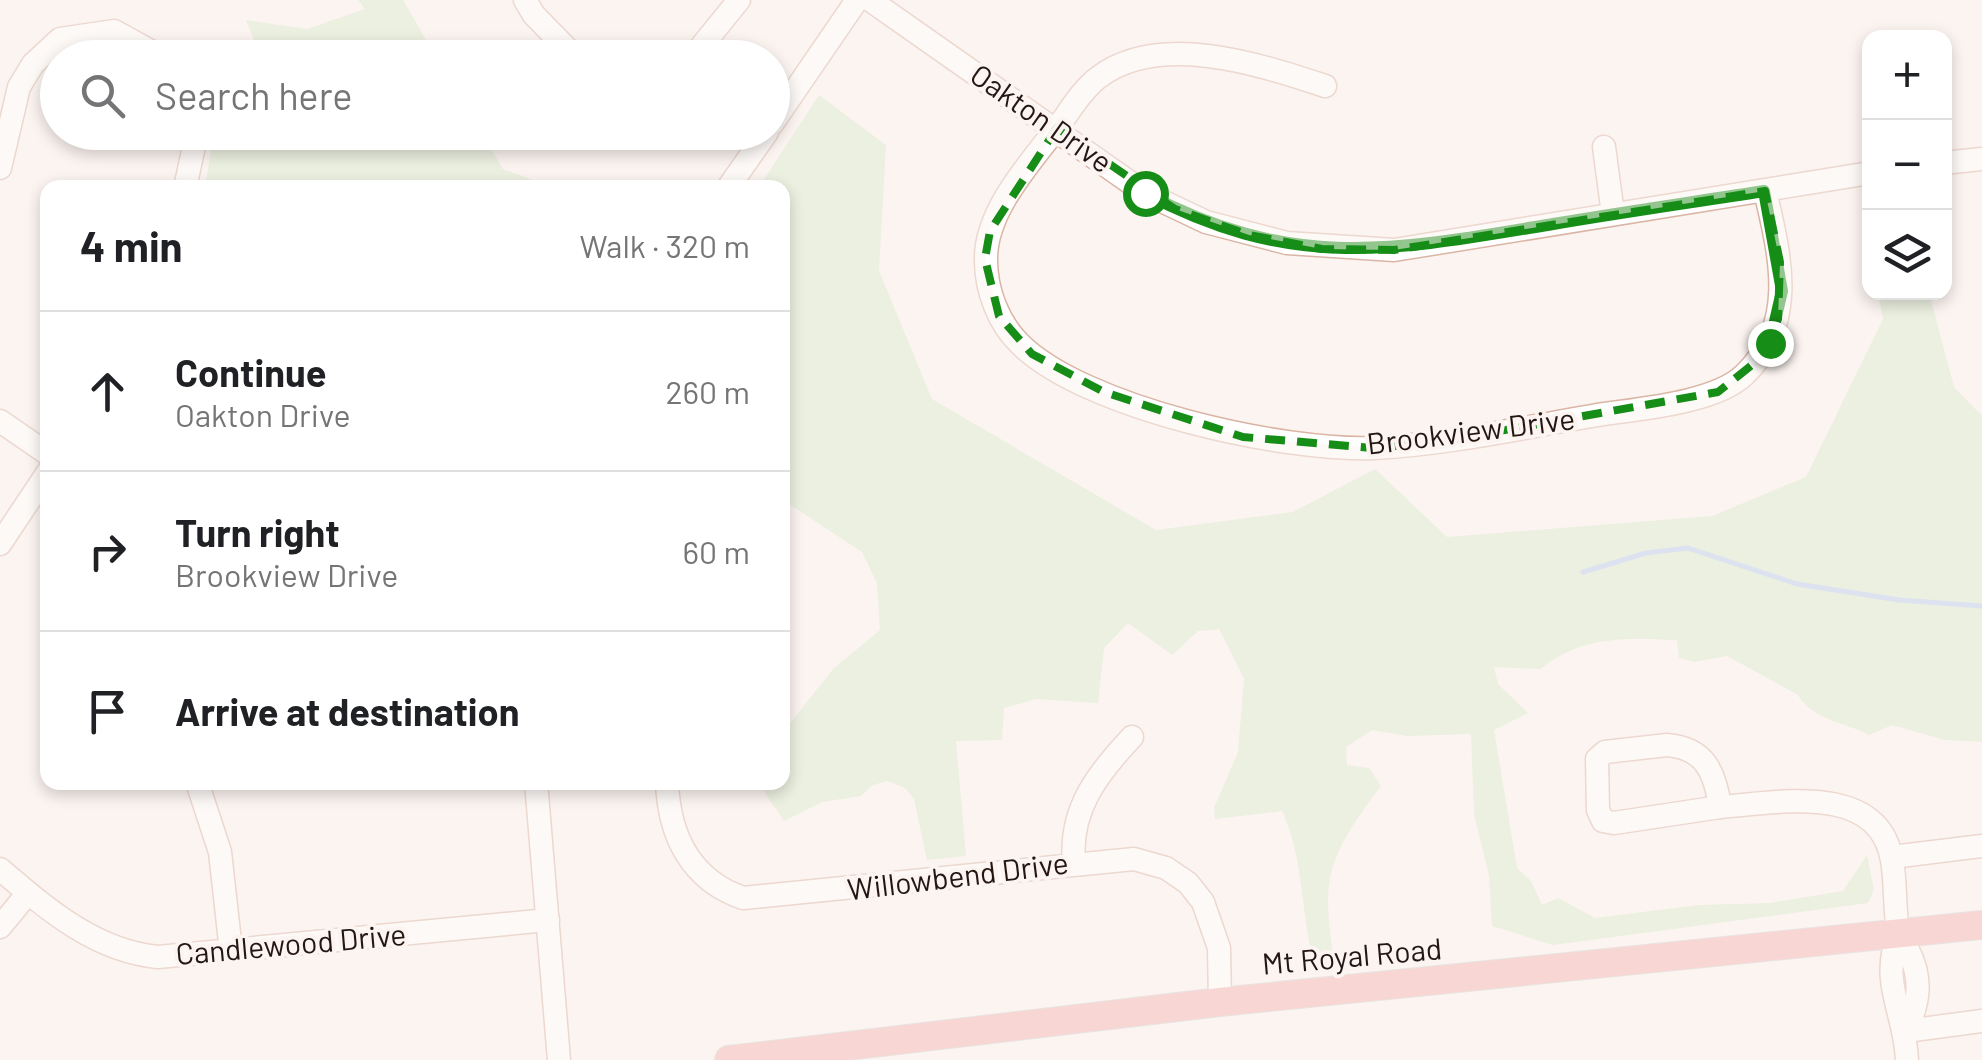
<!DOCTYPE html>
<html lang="en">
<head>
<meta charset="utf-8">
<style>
  :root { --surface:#fff; --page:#f6f6f6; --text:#202124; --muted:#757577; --line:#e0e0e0 }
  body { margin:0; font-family:Barlow,sans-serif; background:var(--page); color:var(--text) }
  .controls { position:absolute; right:30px; top:30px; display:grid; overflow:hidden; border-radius:20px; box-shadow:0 5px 15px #0003 }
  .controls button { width:90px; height:90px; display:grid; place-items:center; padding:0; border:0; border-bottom:2px solid var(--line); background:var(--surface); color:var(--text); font:50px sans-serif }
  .stop { position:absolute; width:30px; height:30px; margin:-22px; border:8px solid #168d17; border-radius:50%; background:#fff }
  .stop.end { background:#168d17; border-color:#fff; box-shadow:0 2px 10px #0008 }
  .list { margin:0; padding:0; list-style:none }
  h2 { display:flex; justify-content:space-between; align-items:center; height:130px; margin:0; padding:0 40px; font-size:42px }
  h2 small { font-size:32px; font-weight:400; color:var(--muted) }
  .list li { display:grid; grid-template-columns:65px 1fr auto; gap:30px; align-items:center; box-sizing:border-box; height:160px; padding:0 40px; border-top:2px solid var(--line) }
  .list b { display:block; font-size:38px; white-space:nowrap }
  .list p { margin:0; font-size:32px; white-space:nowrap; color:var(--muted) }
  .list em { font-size:32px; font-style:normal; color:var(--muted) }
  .icon { flex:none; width:55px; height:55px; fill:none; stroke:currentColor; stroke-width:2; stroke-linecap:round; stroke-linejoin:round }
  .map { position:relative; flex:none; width:1982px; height:1060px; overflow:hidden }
  .search { position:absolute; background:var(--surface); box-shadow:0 5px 15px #0003; left:40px; top:40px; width:750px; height:110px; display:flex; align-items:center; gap:25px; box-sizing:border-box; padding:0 35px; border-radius:55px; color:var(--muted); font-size:38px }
  .panel { position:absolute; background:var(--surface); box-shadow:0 5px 15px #0003; left:40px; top:180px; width:750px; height:610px; border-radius:20px }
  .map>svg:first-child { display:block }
  .green { fill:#d9eacc }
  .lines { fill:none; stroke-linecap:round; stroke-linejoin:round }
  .stream { stroke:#b5cded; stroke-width:5 }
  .minor-casing { stroke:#dab5a5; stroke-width:25 }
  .major-casing { stroke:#d3d1cf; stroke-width:30 }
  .minor { stroke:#fff; stroke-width:22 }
  .major { stroke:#f2b2b0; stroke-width:28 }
  .route { stroke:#168d17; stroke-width:12 }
  .marked { fill:none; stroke:#168d17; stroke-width:8; stroke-dasharray:20 12; stroke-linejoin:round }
  .labels { text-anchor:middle; stroke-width:8; stroke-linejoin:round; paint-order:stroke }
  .street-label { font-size:30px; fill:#241711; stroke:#fcf4f1 }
</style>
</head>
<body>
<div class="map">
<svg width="1982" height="1060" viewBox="0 0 1982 1060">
  <rect width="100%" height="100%" fill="#fcf4f1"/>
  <g class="green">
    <path d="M358,0h45l33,57h-175l-15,-37 61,9 58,-20z"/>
    <path d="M819,95l67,50 -7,126 53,128 224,131 137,-18 82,-43 72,68 265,-21 94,-39 77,-158 -5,-26h51l25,94 28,29v326l-37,-2 -53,-15 -23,10c-24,-13 -57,-15 -71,-40l-71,-39 -33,6 -15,-4 -2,-18c-53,-2 -94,-5 -137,29l-46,-2 4,17 30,29 -34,17 23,138 14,13 11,24 16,-7 37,20 104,-13 71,-2 73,-12 24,-36 7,35 -6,13 -315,42 -61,-19 -3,-50 -15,-62 -3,-80 -64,2 -35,-6 -26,17 1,18 22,3 12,18c-54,72 -61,91 -46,179l-20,1c-15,-51 -10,-106 -33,-155l-67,8 -1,-11 24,-56 6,-73 -25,-50 -21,2 -26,24 -44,-32 -24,25 -6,55 -62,-4 -32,9 -2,32 -46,1 10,115 -39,4 -13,-61 -9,-11 -18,-7 -14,4 -12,11 -39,6 -38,19 -21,-31 2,-7 17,-1 1,-50 51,-64 46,-38 -3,-47 -15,-31 -79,-52 -1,-312 -23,-1z"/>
    <path d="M214,132l267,1 22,36 49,18h-347z"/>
  </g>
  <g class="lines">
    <path class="stream" d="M1583,572l63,-19 42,-5 109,36 102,16 83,6"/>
    <g class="minor-casing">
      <g id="minor">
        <path d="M525,0l9,15 42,43"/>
        <path d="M870,0l275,193 61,29 81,21 107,7 476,-77"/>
        <path d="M692,58l47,-58"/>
        <path d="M1325,86c-64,-21 -164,-55 -226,-9 -14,10 -25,27 -34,40 -29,40 -80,91 -79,143 0,30 12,62 33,83 64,65 266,109 356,105 73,-4 146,-20 217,-32 41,-7 122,-12 152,-41 54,-51 36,-120 21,-184"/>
        <path d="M772,124l85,-124"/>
        <path d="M1604,147l9,67"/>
        <path d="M1944,163l38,-4"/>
        <path d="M0,168l19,-81 14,-23 27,-25 54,-8 49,27"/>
        <path d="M185,188l12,-56"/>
        <path d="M728,188l39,-56"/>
        <path d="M0,421l48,33"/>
        <path d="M0,544l48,-72"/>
        <path d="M1667,745c38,3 48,27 53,62l-106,16 -11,-2 -5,-11 -1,-51 8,-7z"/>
        <path d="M197,782l23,70 11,99"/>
        <path d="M536,782l23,278"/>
        <path d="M667,782c2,54 24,98 76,116l391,-39 32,9 22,15 15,19 16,46 1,54"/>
        <path d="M1720,807c56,-4 158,-26 172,53 4,23 2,47 6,70 2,7 7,13 10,20 15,29 11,53 -2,81"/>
        <path d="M1892,857l90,-11"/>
        <path d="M1074,863c-5,-53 23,-89 58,-126"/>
        <path d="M0,869c47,40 95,82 158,88l390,-37"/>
        <path d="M0,927l28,-34"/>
        <path d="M1899,933c-20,50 6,78 8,127"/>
        <path d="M1906,1031l76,-10"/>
      </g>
    </g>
    <g class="major-casing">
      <path id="major" d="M729,1060l491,-58 762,-77"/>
    </g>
    <use href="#minor" class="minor"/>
    <use href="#major" class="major"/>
  </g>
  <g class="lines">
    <path class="route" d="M1145,193c149,79 251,57 408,31 71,-12 141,-22 211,-33l18,100 -12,52"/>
  </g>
  <path d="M0 0H1982V1060H0ZM1057,128l118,81 74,26 73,14 72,1 371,-59 15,71 -2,57 -20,41 -40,32 -286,51 -60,5 -129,-11 -139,-45 -72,-38 -33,-38 -14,-57 5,-28z" fill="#fcf4f1" fill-opacity=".55" fill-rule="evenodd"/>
  <path class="marked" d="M1057,128l118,81 74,26 73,14 72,1 371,-59 15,71 -2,57 -20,41 -40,32 -286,51 -60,5 -129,-11 -139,-45 -72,-38 -33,-38 -14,-57 5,-28z"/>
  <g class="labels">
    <g class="street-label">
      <text transform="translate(1041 119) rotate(35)" y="10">Oakton Drive</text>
      <text transform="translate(1471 432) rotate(-7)" y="10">Brookview Drive</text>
      <text transform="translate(958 877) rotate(-7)" y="10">Willowbend Drive</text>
      <text transform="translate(291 945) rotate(-5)" y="10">Candlewood Drive</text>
      <text transform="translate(1352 957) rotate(-5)" y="10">Mt Royal Road</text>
    </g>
  </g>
</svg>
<div class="controls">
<button>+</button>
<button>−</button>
<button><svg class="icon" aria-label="layers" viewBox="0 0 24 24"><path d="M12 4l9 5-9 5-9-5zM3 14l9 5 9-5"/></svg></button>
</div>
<div class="stop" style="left:1145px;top:193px"></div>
<div class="stop end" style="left:1770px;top:343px"></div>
<div class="search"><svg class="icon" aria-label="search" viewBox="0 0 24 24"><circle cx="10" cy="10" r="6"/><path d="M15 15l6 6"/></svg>Search here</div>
<section class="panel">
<h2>4 min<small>Walk · 320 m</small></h2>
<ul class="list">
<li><svg class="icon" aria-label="ahead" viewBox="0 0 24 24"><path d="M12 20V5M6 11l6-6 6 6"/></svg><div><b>Continue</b><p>Oakton Drive</p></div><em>260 m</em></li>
<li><svg class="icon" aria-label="right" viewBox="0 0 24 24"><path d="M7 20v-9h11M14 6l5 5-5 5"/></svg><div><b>Turn right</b><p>Brookview Drive</p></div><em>60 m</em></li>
<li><svg class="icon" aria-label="arrive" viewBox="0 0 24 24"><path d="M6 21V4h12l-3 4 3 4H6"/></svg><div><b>Arrive at destination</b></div></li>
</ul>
</section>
</div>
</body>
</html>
